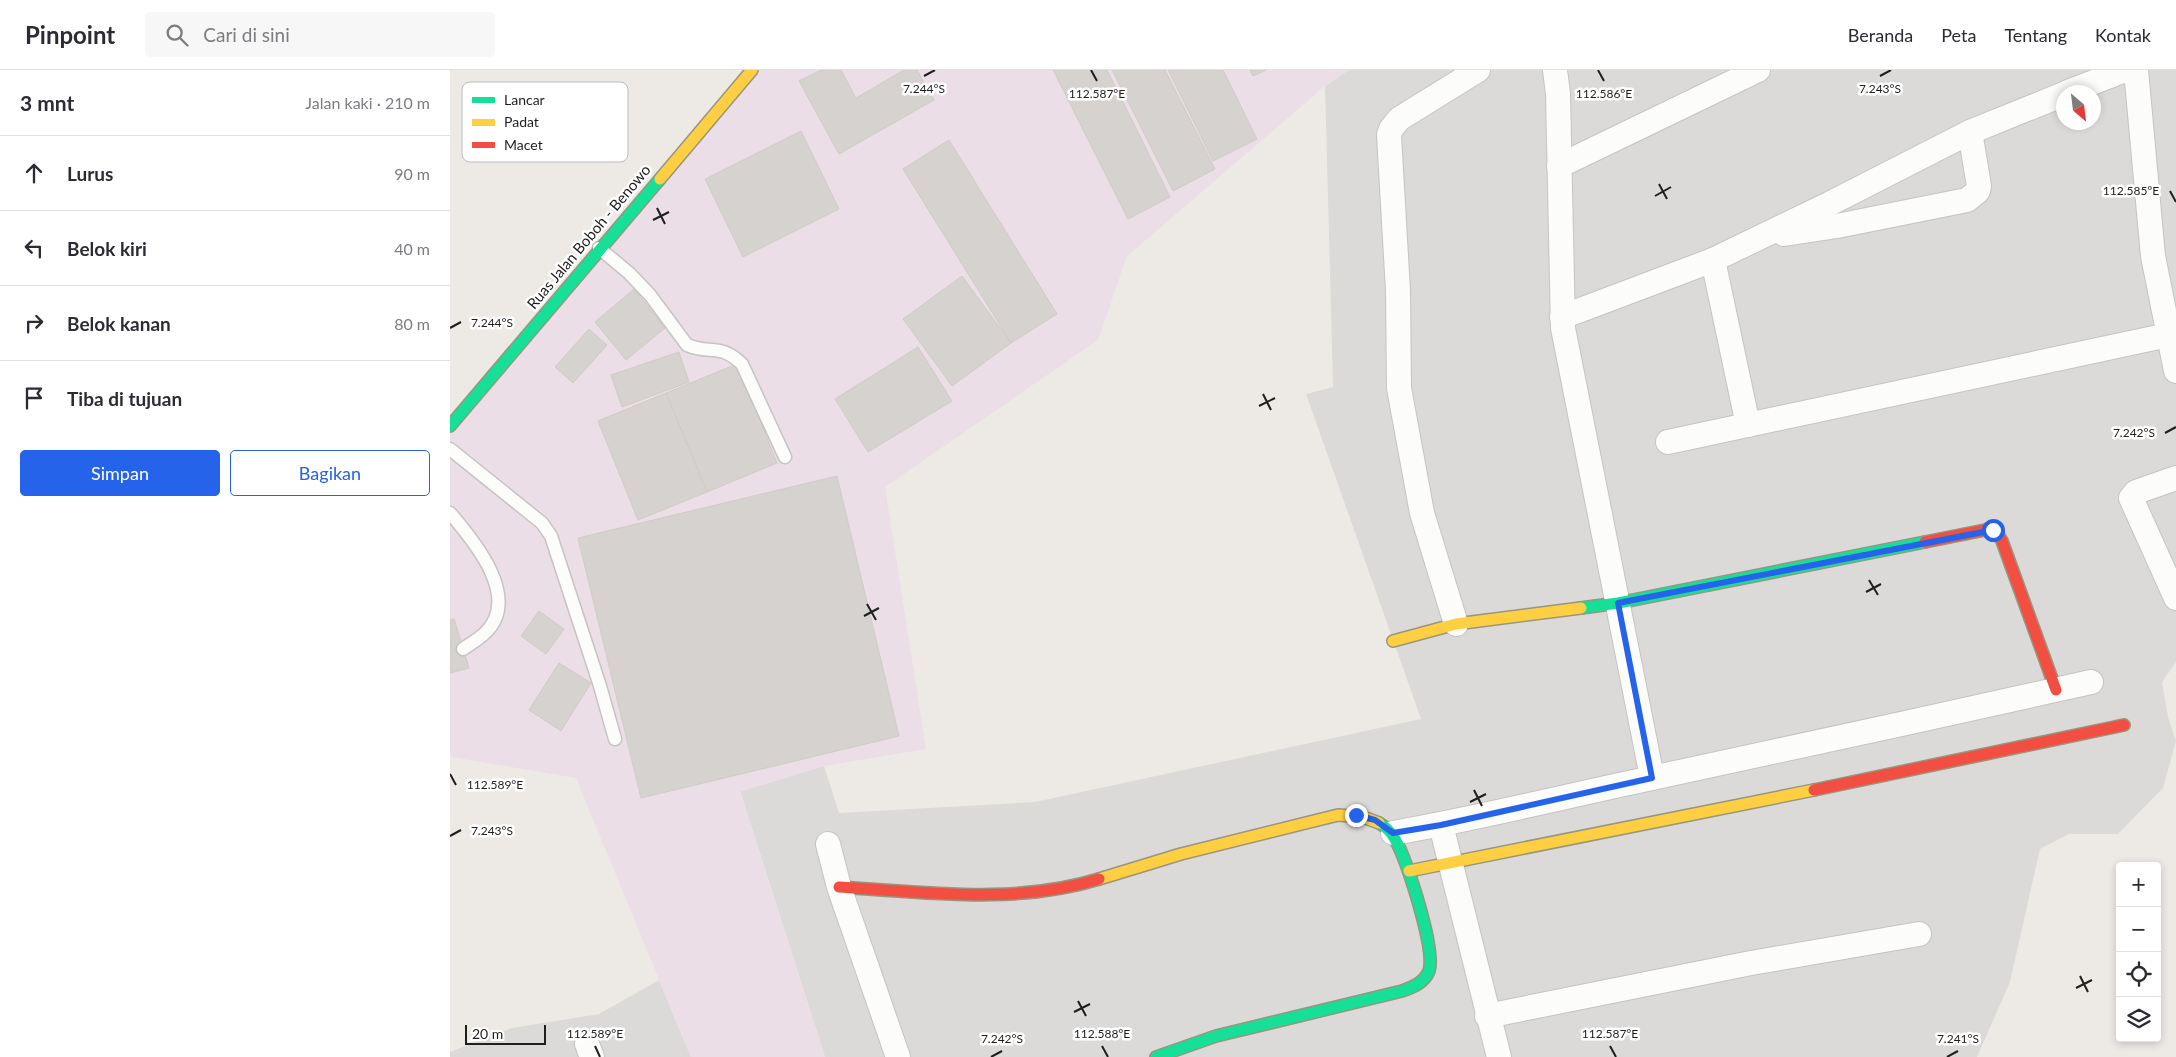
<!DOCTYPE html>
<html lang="id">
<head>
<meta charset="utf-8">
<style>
  :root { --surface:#fff; --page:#f7f7f7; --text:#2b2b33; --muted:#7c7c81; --line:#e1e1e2; --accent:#2563eb }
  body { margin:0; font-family:Lato,sans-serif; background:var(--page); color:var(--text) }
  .controls { position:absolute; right:15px; bottom:15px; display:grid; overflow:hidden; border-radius:5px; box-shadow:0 2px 8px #0003 }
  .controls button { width:45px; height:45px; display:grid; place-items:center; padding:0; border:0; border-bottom:1px solid var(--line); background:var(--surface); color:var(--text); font:25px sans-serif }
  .compass { position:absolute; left:1606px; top:15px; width:45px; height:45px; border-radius:50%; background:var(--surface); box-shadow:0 2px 8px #0003; rotate:152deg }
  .scale { position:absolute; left:15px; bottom:12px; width:81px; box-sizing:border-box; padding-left:5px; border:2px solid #1e1e1e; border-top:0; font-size:14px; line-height:18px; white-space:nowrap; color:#1e1e1e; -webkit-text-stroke:4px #fff; paint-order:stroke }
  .stop { position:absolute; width:15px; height:15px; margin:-11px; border:4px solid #2563eb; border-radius:50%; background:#fff }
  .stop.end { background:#2563eb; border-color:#fff; box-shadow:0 1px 5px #0008 }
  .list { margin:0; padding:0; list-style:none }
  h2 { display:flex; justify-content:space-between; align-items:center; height:65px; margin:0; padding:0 20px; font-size:21px }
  h2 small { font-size:16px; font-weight:400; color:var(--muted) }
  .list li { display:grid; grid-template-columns:32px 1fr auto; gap:15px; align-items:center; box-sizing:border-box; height:75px; padding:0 20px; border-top:1px solid var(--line) }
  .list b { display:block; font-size:19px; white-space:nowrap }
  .list em { font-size:16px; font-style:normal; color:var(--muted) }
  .actions { display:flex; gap:10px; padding:15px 20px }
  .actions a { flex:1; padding:11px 0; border:1px solid var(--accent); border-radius:5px; text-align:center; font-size:18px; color:var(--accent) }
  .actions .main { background:var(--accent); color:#fff }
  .icon { flex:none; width:28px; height:28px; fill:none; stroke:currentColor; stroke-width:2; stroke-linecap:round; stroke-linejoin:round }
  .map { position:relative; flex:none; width:1726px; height:987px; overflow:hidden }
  header { display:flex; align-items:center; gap:30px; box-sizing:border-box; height:70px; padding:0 25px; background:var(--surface); border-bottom:1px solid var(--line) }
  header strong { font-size:24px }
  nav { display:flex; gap:28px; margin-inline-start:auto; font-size:18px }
  .search { width:350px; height:45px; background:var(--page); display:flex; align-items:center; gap:12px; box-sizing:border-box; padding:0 18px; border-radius:5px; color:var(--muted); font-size:19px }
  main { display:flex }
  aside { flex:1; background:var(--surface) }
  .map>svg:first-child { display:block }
  .residential { fill:#dcdad8; fill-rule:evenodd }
  .industrial { fill:#ebdee7 }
  .building { fill:#d5d2cf; stroke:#d0cbc7 }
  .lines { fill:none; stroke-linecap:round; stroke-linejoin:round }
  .lane-casing { stroke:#c5c4c2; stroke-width:15 }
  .street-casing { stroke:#c5c4c2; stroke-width:26 }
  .fast-casing { stroke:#97967e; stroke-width:14 }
  .slow-casing { stroke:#97967e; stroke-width:14 }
  .jam-casing { stroke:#97967e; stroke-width:14 }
  .lane { stroke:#fcfcfb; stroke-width:12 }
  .street { stroke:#fcfcfb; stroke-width:24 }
  .fast { stroke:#16e098; stroke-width:11 }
  .slow { stroke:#ffcf43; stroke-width:11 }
  .jam { stroke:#f24e42; stroke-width:11 }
  .route { stroke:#2563eb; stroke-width:6 }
  .ticks { fill:none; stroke:#1e1e1e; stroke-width:2 }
  .labels { text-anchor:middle; stroke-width:5; stroke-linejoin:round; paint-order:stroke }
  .street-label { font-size:15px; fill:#1e1e1e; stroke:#fff }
  .key { fill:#fff; stroke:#bcbcbc; stroke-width:1 }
  .key-label { font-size:14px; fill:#1e1e1e }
  .ticks-label { font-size:12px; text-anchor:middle; fill:#1e1e1e; stroke:#fff; stroke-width:5; stroke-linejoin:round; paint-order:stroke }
</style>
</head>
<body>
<header>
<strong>Pinpoint</strong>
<div class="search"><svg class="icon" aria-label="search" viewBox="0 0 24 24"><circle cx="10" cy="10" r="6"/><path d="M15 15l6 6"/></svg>Cari di sini</div>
<nav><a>Beranda</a><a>Peta</a><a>Tentang</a><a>Kontak</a></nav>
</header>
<main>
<aside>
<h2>3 mnt<small>Jalan kaki · 210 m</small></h2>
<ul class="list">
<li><svg class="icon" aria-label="ahead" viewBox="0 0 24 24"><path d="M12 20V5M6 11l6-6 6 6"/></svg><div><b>Lurus</b></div><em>90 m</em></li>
<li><svg class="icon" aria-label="left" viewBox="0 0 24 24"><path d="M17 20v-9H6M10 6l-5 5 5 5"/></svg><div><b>Belok kiri</b></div><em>40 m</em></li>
<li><svg class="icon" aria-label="right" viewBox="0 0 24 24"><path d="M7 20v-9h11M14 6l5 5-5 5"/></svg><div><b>Belok kanan</b></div><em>80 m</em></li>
<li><svg class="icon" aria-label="arrive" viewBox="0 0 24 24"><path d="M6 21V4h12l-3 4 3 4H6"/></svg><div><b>Tiba di tujuan</b></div></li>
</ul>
<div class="actions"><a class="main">Simpan</a><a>Bagikan</a></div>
</aside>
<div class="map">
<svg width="1726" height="987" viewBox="0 0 1726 987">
  <rect width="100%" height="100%" fill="#edeae6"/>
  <g class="residential">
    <path d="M899,0h827v592l-14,20 6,35 8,24 -13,47 -45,46h-49l-29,15 -30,133 -33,75h-1152l-85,-266 84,-25 15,47 196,-11 386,-83 -115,-325 27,-7 -8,-301zM1614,22h30v30h-30z"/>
    <path d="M209,910l32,77h-241v-5l62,-24 87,-14z"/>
  </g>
  <path class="industrial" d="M303,0h596l-24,16 -198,170 -29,84 -213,147 41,262 -102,17 -84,26 85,265h-134l-115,-279 -124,-21 -2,-3v-329z"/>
  <g class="building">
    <path d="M371,0h20l15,28 48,-28h13l17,30 -95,54 -40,-73z"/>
    <path d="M603,0h54l63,127 -42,22z"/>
    <path d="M662,0h53l50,99 -42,22z"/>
    <path d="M718,0h55l34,69 -44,22z"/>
    <path d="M800,0h16l-13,6z"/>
    <path d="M351,61l38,78 -96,48 -38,-78z"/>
    <path d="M499,70l108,174 -46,29 -108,-174z"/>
    <path d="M512,206l49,67 -59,43 -49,-67z"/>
    <path d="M184,219l31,39 -39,32 -31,-38z"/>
    <path d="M139,259l18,16 -34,38 -18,-16z"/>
    <path d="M468,277l34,54 -84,51 -33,-53z"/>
    <path d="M229,282l10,30 -67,25 -11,-32z"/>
    <path d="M287,294l40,99 -70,29 -41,-99z"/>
    <path d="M216,323l41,99 -69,28 -40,-99z"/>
    <path d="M387,406l62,260 -258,62 -63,-260z"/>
    <path d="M89,541l25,18 -18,25 -25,-18z"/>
    <path d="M4,549l15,49 -19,5v-53z"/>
    <path d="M109,593l32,20 -30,48 -32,-21z"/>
  </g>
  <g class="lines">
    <g class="lane-casing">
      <g id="lane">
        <path d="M149,178l30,25 21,22 37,50c23,10 32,-3 55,19l43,93"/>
        <path d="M0,379l92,74 9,13 49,150 15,53"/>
        <path d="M0,443c24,28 72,85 35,120 -6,6 -15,11 -22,16"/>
      </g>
    </g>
    <g class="street-casing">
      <g id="street">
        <path d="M1105,0l3,24 5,234 89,449"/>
        <path d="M1686,0l17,186 23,115"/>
        <path d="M1618,22l57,-22"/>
        <path d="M1109,96l199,-96"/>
        <path d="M1334,164l53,-8 130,-26 11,-9 1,-5 -9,-54"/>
        <path d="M1263,190l35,165"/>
        <path d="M1112,247l151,-57 116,-56 141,-72 94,-38"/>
        <path d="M1218,372l500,-107"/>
        <path d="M1726,408l-40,14 -5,6 45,100"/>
        <path d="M1006,554l-34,-111 -23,-125 -1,-97 -9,-156 2,-6 8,-10 79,-49"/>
        <path d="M991,755l58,232"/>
        <path d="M943,763c87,-15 173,-37 259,-55 146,-32 293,-63 439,-96"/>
        <path d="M378,774l11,43 59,170"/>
        <path d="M1037,946l264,-53 168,-29"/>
        <path d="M137,974l5,13"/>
      </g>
    </g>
    <g class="fast-casing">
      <g id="fast">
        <path d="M0,356l210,-247"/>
        <path d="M1131,538l37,-5 307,-61"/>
        <path d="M706,987l60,-21 186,-45c11,-4 22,-8 27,-20 7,-22 -22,-110 -34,-132 -4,-7 -9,-12 -16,-16"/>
      </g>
    </g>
    <g class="slow-casing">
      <g id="slow">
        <path d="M210,109l92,-109"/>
        <path d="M943,571l63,-17 125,-16"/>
        <path d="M959,801l405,-81"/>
        <path d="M649,809l82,-25 157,-39 25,2 16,6"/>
      </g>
    </g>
    <g class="jam-casing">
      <g id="jam">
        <path d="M1475,472l65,-13 6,2 6,10 54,149"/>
        <path d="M1364,720l310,-65"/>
        <path d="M389,817c86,5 176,18 260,-8"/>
      </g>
    </g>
    <use href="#lane" class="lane"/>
    <use href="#street" class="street"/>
    <use href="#fast" class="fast"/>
    <use href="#slow" class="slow"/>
    <use href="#jam" class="jam"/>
  </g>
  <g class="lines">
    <path class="route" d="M906,745l19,5 18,13 48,-8 211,-47 -34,-175 375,-73"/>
  </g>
  <path class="ticks" d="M641,0l6,11M1148,0l6,11M474,6l11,-6M1430,6l11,-6M1209,114l8,15M1720,121l6,11M1205,126l16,-9M207,138l8,16M203,150l16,-8M0,258l11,-6M813,324l8,16M809,336l16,-8M1715,363l11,-6M1419,510l9,15M1416,522l15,-8M417,534l9,16M414,546l15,-8M0,704l6,11M1024,720l8,16M1020,732l16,-8M0,766l11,-6M1630,906l8,16M1626,918l16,-8M628,931l8,15M624,942l16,-8M145,976l5,11M652,976l6,11M1160,976l6,11M541,987l11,-6M1497,987l11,-6"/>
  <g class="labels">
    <g class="street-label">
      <text transform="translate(139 167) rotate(-50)" y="5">Ruas Jalan Boboh - Benowo</text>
    </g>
  </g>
  <rect x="12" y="12" width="166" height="80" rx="8" class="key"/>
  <rect x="22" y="27" width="23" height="6" fill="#16e098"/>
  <rect x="22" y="49" width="23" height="7" fill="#ffcf43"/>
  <rect x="22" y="72" width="23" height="6" fill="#f24e42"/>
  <g class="key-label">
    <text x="54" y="35">Lancar</text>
    <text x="54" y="57">Padat</text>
    <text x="54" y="80">Macet</text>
  </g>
  <g class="ticks-label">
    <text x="1430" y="23">7.243°S</text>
    <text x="474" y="23">7.244°S</text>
    <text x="647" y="28">112.587°E</text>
    <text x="1154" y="28">112.586°E</text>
    <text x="1681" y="125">112.585°E</text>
    <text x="42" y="257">7.244°S</text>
    <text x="1684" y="367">7.242°S</text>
    <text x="45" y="719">112.589°E</text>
    <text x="42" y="765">7.243°S</text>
    <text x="145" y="968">112.589°E</text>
    <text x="652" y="968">112.588°E</text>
    <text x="1160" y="968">112.587°E</text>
    <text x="552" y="973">7.242°S</text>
    <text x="1508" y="973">7.241°S</text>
  </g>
</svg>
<div class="controls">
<button>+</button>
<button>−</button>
<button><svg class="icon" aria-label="locate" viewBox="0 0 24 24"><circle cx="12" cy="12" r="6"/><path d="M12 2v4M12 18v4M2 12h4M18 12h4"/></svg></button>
<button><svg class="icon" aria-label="layers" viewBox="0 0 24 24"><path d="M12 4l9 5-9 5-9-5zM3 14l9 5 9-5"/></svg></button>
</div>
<svg class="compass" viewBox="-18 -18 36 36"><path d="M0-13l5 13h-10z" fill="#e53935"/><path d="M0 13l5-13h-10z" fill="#7c7c81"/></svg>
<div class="scale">20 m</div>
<div class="stop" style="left:1543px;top:460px"></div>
<div class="stop end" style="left:906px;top:745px"></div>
</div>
</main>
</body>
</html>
